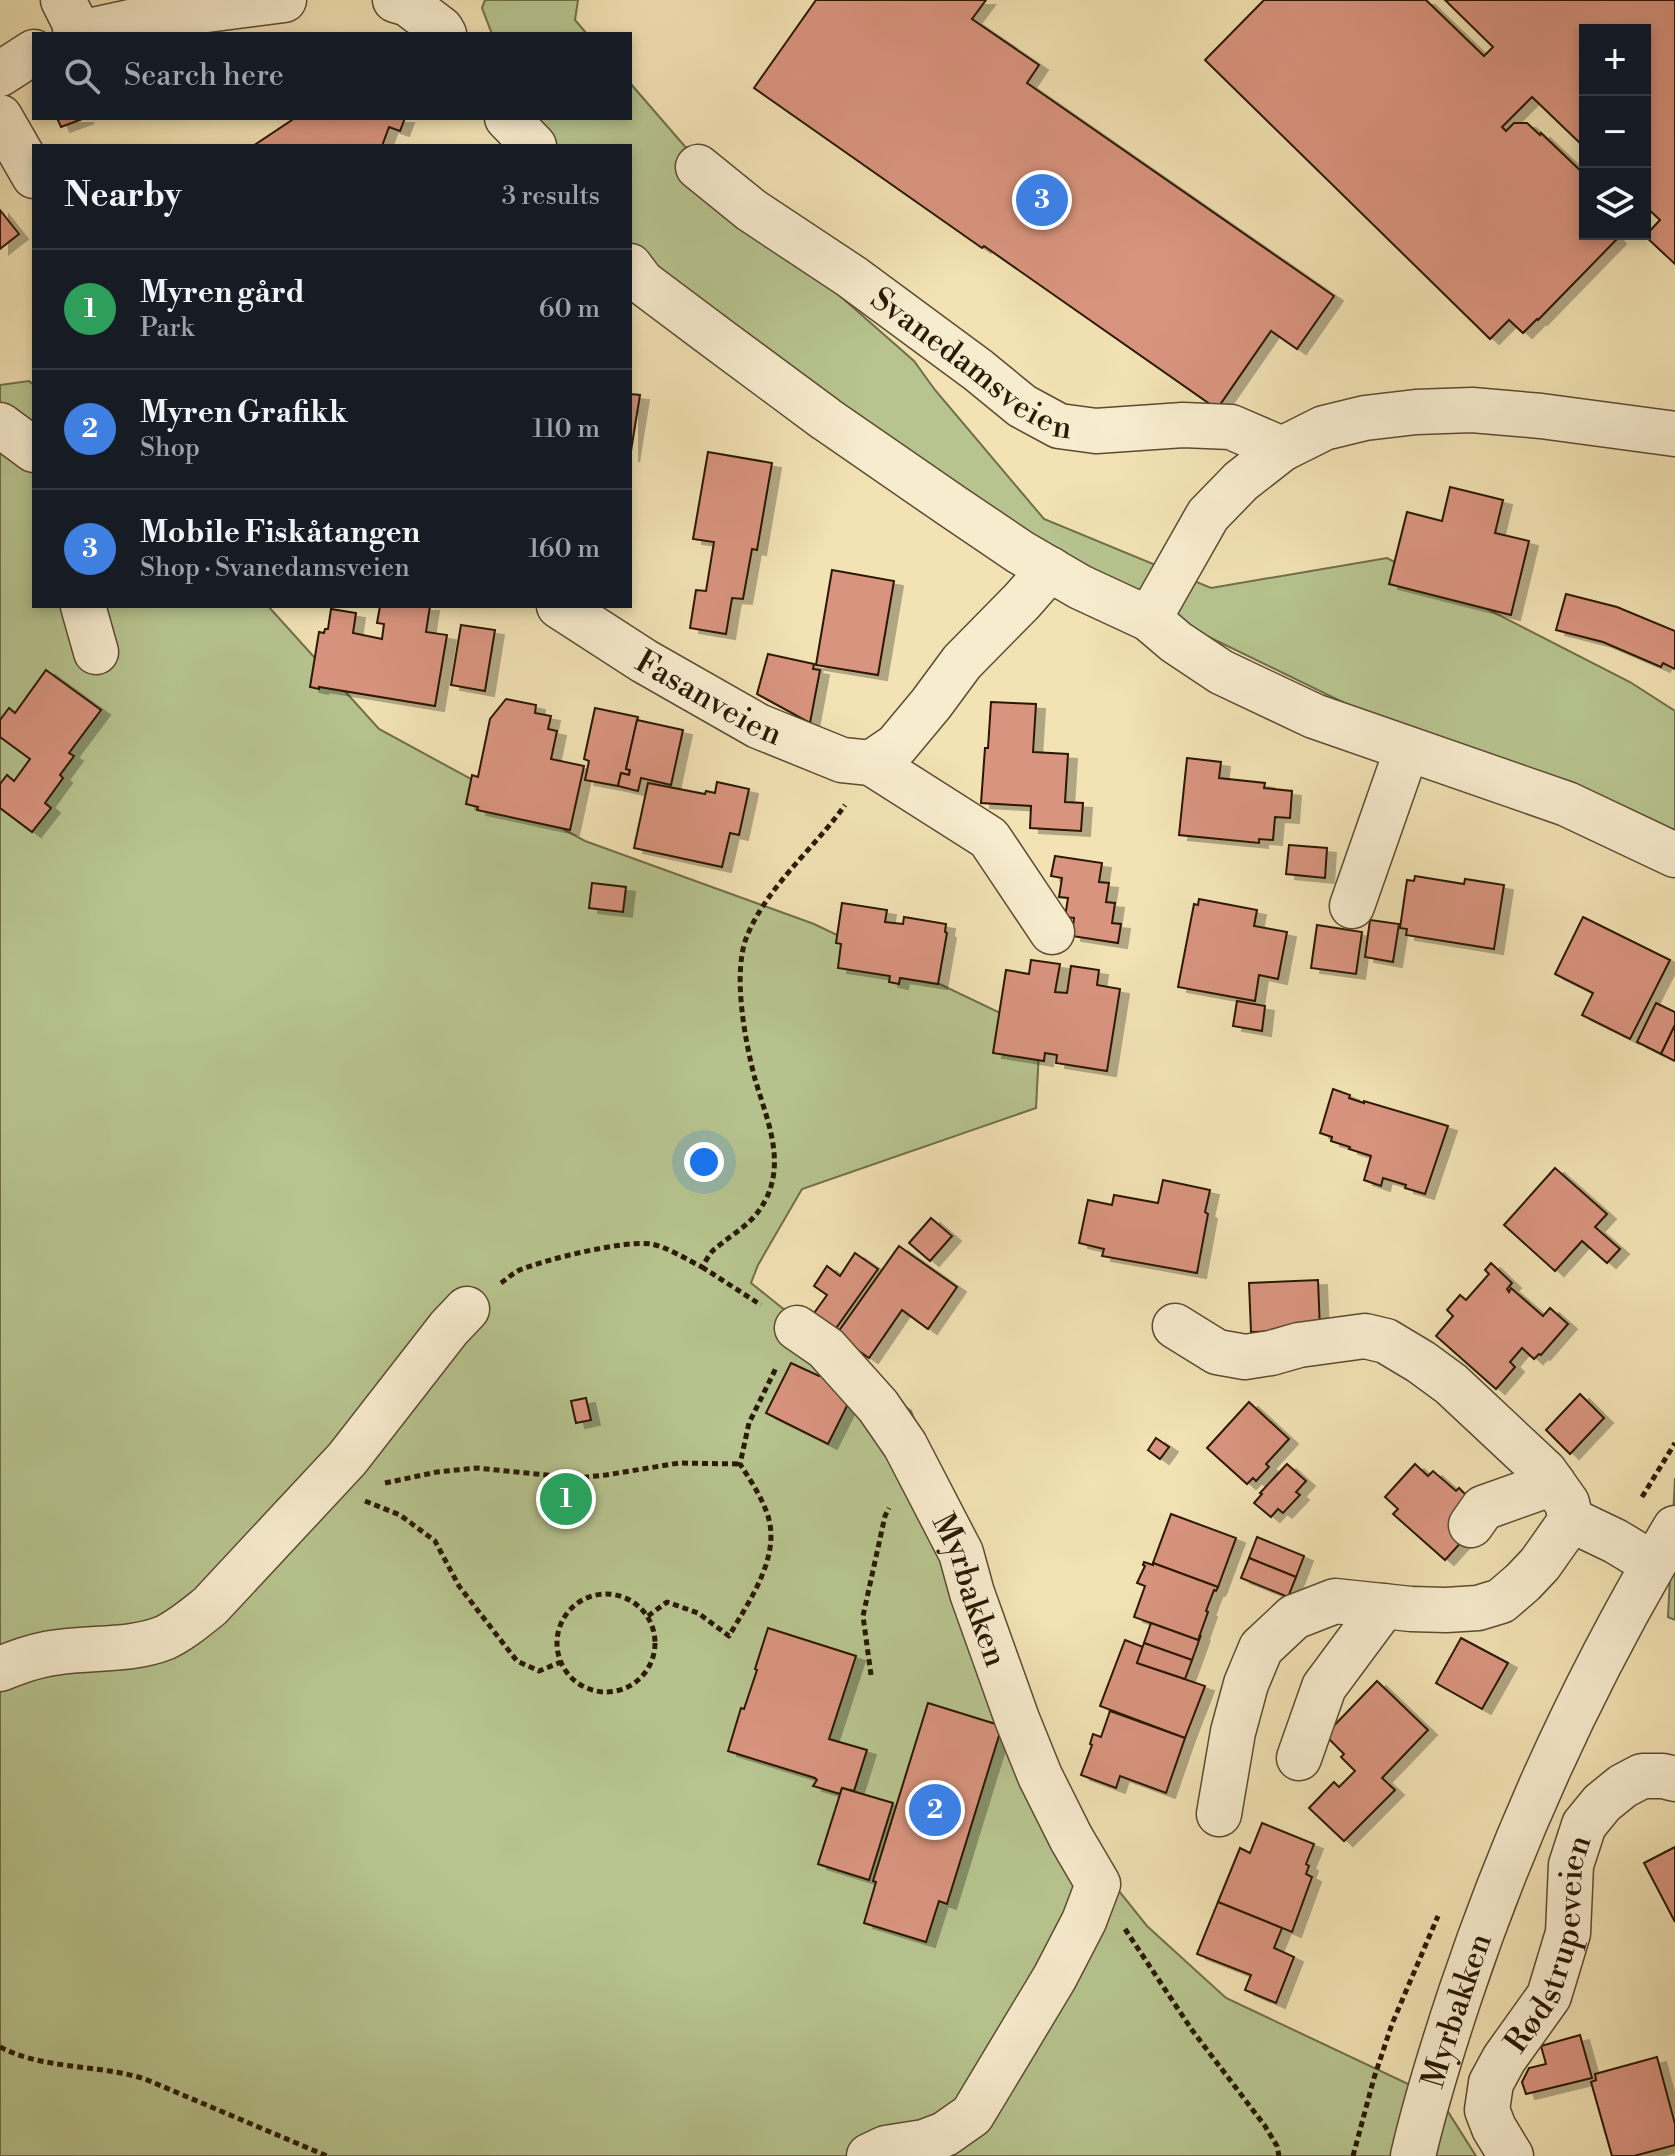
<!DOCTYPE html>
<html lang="en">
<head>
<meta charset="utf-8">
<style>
  :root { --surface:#171b24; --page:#242831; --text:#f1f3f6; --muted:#9ea1a6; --line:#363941; --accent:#c59692 }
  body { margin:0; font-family:"Libre Bodoni",serif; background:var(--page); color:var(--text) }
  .controls { position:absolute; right:24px; top:24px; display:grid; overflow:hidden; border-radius:0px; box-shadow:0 4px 12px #0003 }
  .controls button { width:72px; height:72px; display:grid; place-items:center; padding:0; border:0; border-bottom:2px solid var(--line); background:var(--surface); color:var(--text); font:40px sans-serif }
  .you { position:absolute; left:704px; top:1162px; width:28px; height:28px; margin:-20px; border:6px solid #fff; border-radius:50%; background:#1a73e8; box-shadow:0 0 0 12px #1a73e833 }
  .badge { display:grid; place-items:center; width:52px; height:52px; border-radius:50%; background:var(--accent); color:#fff; font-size:26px; font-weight:700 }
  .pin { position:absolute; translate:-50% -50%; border:4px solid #fff; box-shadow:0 2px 8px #0006 }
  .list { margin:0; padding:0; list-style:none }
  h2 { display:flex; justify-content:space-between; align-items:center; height:104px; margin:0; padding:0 32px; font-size:34px }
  h2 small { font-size:26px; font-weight:400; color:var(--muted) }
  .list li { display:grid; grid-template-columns:52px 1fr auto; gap:24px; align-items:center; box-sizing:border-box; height:120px; padding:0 32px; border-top:2px solid var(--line) }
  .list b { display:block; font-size:30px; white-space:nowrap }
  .list p { margin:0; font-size:26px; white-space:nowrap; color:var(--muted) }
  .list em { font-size:26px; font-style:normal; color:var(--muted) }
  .icon { flex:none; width:44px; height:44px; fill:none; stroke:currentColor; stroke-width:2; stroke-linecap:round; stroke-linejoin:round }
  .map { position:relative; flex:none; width:1675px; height:2156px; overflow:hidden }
  .search { position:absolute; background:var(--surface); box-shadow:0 4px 12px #0003; left:32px; top:32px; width:600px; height:88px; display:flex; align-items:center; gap:20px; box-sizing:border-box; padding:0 28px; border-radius:0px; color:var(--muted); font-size:30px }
  .panel { position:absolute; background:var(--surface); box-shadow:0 4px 12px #0003; left:32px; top:144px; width:600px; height:464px; border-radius:0px }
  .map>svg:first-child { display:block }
  .green { fill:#b7c48f; stroke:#706e4a; stroke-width:2 }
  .building { fill:#d9947f; stroke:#2a1905; stroke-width:2; filter:url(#shadow) }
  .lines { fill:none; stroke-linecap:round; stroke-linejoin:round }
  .minor-casing { stroke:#5c4b31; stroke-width:47 }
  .path { stroke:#2a1905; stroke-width:5; stroke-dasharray:6 4; stroke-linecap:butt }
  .minor { stroke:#f7ecce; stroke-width:44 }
  .labels { text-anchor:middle; stroke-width:7; stroke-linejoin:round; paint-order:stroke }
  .street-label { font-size:32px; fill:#2a1905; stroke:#f7ecce }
</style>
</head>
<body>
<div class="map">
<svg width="1675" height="2156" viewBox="0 0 1675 2156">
  <defs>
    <filter id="shadow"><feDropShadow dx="9" dy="5" stdDeviation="0" flood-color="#0004"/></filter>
  </defs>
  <rect width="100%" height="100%" fill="#f2e2b4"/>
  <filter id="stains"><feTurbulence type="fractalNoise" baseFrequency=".0025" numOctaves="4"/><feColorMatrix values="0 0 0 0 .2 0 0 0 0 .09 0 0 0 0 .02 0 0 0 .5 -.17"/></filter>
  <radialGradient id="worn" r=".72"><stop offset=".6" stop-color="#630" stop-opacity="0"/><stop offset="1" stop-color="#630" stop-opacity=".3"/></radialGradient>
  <g class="green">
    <path d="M485,0h93l-3,20 12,14h-95l-10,-26z"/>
    <path d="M630,83l103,119 181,159 21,29 109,129 167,69 176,-30 243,124 45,29v160l-96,-54 -440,-214 -205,-119 -304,-226v-112h-94l-11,-28h105z"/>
    <path d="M29,381l5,4v221h234l111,123 206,112 229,83 226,108 -4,76 -234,81 -44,76 -7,18 160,128 74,181 97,253 65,81 79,72 214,101 36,57h-1476v-1771z"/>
    <path d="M1675,1478v142l-7,-3z"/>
  </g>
  <g class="building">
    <path d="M816,0h170l-14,19 67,46 -12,18 307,213 -37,53 -26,-18 -54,78 -233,-163 -2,2 -228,-160z"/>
    <path d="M1264,0h162l58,56 9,-9 -48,-47h230v264l-30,-28 15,-16 -15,-14v-176h-60v118l-53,-51 -30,30 4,4 8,-8h13l13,12 1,-2 44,42v59h27l5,5 -79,81 -1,-1 -14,14 -14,-13 -19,19 -285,-279z"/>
    <path d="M57,118h28l-24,9z"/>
    <path d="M295,118h110l-5,13 -11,-4 -7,19h-129z"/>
    <path d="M0,210l19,24 -19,15z"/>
    <path d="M630,394l10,1 -10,62z"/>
    <path d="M708,452l64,11 -15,87 -5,-1 -9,50 -11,-1 -6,36 -36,-6 6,-38 10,1 8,-49 -21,-3z"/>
    <path d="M1450,487l53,13 -8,33 34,8 -18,74 -122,-31 18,-72 35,9z"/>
    <path d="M832,570l62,11 -16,94 -62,-10z"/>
    <path d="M1566,594l51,13 58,24v38l-12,-6 -2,4 -58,-25 -47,-12z"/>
    <path d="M380,606h50l-4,26 21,3 -12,71 -116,-19v2l-9,-2 9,-55 5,1 1,-4h3l3,-20 25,4 -3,20 29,6 2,-15 -7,-1z"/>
    <path d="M461,625l34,5 -10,61 -34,-6z"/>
    <path d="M768,654l46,10 -1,5 7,1 -10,53 -53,-29z"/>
    <path d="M46,670l55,40 -32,43 5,3 -14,19 3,3 -18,25 6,5 -19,24 -32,-24v-24l7,-9 7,6 16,-22 -30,-22v-17l9,-12 6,5z"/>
    <path d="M506,699l30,6 -1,8 16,3 -3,13 9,2 -6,28 33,7 -14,64 -93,-20 1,-3 -12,-3 6,-29 6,2 12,-58z"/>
    <path d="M991,702l45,2 -3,48 35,2 -3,48 18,1 -2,28 -51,-3 1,-22 -50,-3 4,-55h3z"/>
    <path d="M595,708l43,9 -12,52 4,1 -1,5 -8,-2 -3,13 -33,-6 4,-19 -5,-2z"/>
    <path d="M637,720l46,10 -12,55 -30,-7 -3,13 -20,-5 3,-13 8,2 1,-5 -4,-1z"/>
    <path d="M1187,758l34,4 -2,16 46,5 -1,5 28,3 -2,27 -15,-1 -2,23 -14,-1v4l-80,-8z"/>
    <path d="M717,782l32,7 -10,46 -9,-2 -8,34 -88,-19 14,-65 57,11 1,-3 9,2z"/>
    <path d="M1289,845l38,3 -2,30 -39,-4z"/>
    <path d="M1055,856l47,7 -3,19 10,1 -3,19 9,1 -3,20 9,1 -3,19 -46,-7 2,-18 -9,-1 3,-19 -9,-1 3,-19 -11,-2z"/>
    <path d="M1415,876l49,8 1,-5 39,6 -10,64 -88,-14 1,-6 -7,-1 7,-48 7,1z"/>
    <path d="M592,883l34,4 -3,25 -34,-4z"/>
    <path d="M1199,899l58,11 -3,16 33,6 -9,47 -19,-4 -4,26 -77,-14 16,-83 4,1z"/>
    <path d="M842,903l45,7 -2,12 18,2 1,-7 42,7 -1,8 2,1 -9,51 -38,-6 -1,6 -10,-2 1,-6 -52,-8 3,-24 -5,-1z"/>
    <path d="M1583,917l87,43 -40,79 -48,-24 11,-22 -38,-19z"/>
    <path d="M1370,920l29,4 -6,38 -28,-5z"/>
    <path d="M1317,925l45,7 -6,42 -45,-6z"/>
    <path d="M1031,960l29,4 -5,28 12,1 4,-27 28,4 -2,15 23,4 -13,82 -51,-8 1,-8 -12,-2 -1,8 -51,-8 13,-83 23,4z"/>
    <path d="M1237,1001l28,5 -3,25 -29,-5z"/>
    <path d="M1656,1003l19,9v13l-14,29 -24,-12z"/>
    <path d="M1675,1025v36l-14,-7z"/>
    <path d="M1333,1089l17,6 -1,3 15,5v-2l84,25 -23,68 -20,-6 1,-3 -23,-7 -2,8 -17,-6 7,-24 -22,-7 1,-2 -19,-6 1,-4 -12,-4z"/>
    <path d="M1555,1168l52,46 -12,13 25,22 -13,14 -25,-22 -27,30 -51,-46z"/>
    <path d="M1163,1180l47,10 -5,22 3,2 -11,59 -95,-17 2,-7 -25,-6 9,-43 24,5 2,-10 44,8z"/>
    <path d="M931,1218l21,18 -22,25 -21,-18z"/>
    <path d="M899,1246l58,41 -29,42 -26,-19 -33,48 -33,-23z"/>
    <path d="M855,1253l23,16 -44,62 -22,-15 15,-21 -13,-9 13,-20 13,10z"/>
    <path d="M1491,1263l21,20 -5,6 2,3 2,-4 32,28 7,-8 18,16 -27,31 -2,-1 -5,5 -12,-11 -12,14 5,5 -19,22 -60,-53 17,-20 -6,-6 13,-15 6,5 23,-26 -4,-4z"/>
    <path d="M1318,1280l2,50 -69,2 -2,-49z"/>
    <path d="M791,1363l28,13 4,-7 30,25 -25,50 -62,-31z"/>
    <path d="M1580,1394l24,24 -34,36 -24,-24z"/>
    <path d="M586,1398l5,22 -15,3 -5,-22z"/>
    <path d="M1249,1402l40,37 -23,25 3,3 -13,14 -3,-3 -6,6 -40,-36z"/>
    <path d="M1156,1438l13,9 -9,12 -12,-9z"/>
    <path d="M1287,1464l19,17 -10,11 4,3 -17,18 -5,-4 -7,8 -17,-14 8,-9 -2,-1z"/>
    <path d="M1415,1464l13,12 5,-5 23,20 3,-3 14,14 -8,36 -20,22 -52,-46 5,-5 -13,-12z"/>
    <path d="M1171,1514l65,24 -18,49 -65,-24z"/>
    <path d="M1257,1537l47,19 -8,21 -47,-19z"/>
    <path d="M1249,1558l47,19 -8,20 -47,-19z"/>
    <path d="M1144,1562l9,3v-2l65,24 -2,4 -2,-1 -8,21 2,1 -10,28 -64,-23 11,-31 -8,-3 8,-17 -2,-1z"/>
    <path d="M1151,1623l47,17 3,-5 -9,25 -48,-17z"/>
    <path d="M768,1628l88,28 -27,83 38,11 -13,41 -12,-3 -2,6 -27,-8 4,-6 -2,-2 -87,-27 13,-43 3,1 13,-39 -2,-1z"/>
    <path d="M1461,1638l47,25 -26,46 -46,-26z"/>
    <path d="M1125,1640l18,7 -6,16 68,23 -20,52 -85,-32z"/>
    <path d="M1144,1643l48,17 -7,19 -48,-16z"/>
    <path d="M1377,1681l51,49 -46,48 13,12 -51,51 -35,-33 25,-26 5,5 16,-16 -14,-14 3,-3 -19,-19z"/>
    <path d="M928,1703l74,23 -55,178 -8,-3 -13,41 -62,-19 12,-41 -3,-1z"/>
    <path d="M1110,1711l75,27 -19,55 -46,-17 -4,12 -35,-13 11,-30 -2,-1 3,-10 8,3z"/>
    <path d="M842,1788l51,15 -24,77 -51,-16z"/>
    <path d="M1262,1823l52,21 -8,20 3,2 -3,8 6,3 -20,55 -74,-30 22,-54 10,5z"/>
    <path d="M1675,1847v75l-31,-59z"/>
    <path d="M1218,1902l64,26 -8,20 20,9 -18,46 -31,-13 6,-15 -54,-21z"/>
    <path d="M1580,2035l12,43 -66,16 -4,-12 7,-14 17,-4 -5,-18z"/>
    <path d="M1657,2057l18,67v21l-41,11h-22l-21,-74 5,-2 -1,-6z"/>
  </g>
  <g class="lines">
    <g class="minor-casing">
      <g id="minor">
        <path d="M63,0l16,32"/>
        <path d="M395,0l13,4 33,25 3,5"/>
        <path d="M75,34l78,-17 131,-17"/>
        <path d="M0,74l34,-22"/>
        <path d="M0,117l34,59"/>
        <path d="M507,118l27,28"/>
        <path id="s1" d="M698,167l53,43 101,67 126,93 44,36 37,20 37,5 87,-6 48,2 51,22"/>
        <path d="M630,266l12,16 76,57 108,80 126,87 68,46 60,35 69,32 27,23 45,30 93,44 253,88 108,51"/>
        <path d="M0,425l34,25"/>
        <path d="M83,606l13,46"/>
        <path id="s2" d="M559,606l85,55 114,65 84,34 29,3 25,-17 35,-42 31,-42 60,-61 28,-32"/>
        <path d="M1149,619l59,-104 33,-34 41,-32 42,-21 41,-10 51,-6 56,-2 69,6 134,18"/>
        <path d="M871,763l118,75 63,94"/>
        <path d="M1352,906l55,-157"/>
        <path d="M1175,1326l42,26 28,5 26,-4 28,-8 66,-9 21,5 35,21 30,22 94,88 22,31 4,17"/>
        <path id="s3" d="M797,1328l29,20 52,58 27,39 56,108 11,40 45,126 23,57 31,62 27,46 -14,37 -29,56 -83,138 -27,19 -21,8 -38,6 -17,8"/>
        <path d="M1471,1525l12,-17 70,-25"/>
        <path d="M0,1669c19,-8 39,-15 60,-17 34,-5 71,-1 104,-14 17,-8 31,-20 46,-32l137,-147 102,-131 18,-19"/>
        <path d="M1299,1758l25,-71 60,-81"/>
        <path d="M1219,1814l14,-82 13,-48 15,-36 33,-31 41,-16 76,8 35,1 32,-2 23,-7 22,-19 17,-18 31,-44 44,21 38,23"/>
        <path id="s4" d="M1413,2156c13,-56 30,-110 48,-164 54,-161 127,-319 214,-464"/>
        <path id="s5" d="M1511,2156l-17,-28 -7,-18 4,-27 13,-24 45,-63 19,-63 3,-68 13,-40 18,-22 21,-17 19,-10h21l12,3"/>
      </g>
    </g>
    <g class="path">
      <path d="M702,1267l59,38"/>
      <path d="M501,1283c7,-5 13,-11 21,-14 26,-10 102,-29 129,-25 14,2 37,16 51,23 4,-6 8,-15 14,-19 21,-18 38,-24 51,-51 18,-39 -1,-80 -12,-118 -10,-38 -23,-106 -8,-143 21,-51 67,-87 98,-131"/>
      <path d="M385,1483l52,-11 39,-4 101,10 29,-3 73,-12 61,1"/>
      <path d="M1642,1497l33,-54"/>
      <path d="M365,1501l35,14 35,26 24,45 40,52 18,23 22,10 22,-9"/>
      <circle cx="606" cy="1643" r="49"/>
      <path d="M648,1616l19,-14 31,11 31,23c21,-37 56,-84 36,-128 -6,-15 -16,-30 -25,-44l9,-41 28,-57"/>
      <path d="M871,1675l-8,-59 22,-100 4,-8"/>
      <path d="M1125,1929l67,101 73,96 12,20 2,10"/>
      <path d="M0,2047c44,23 98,17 145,32l182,77"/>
      <path d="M1353,2156l21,-78 18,-54 46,-108"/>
    </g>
    <use href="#minor" class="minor"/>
  </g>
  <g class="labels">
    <g class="street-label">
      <text dy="11" stroke="none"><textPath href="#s1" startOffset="338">Svanedamsveien</textPath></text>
      <text dy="11" stroke="none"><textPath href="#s2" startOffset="176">Fasanveien</textPath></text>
      <text dy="11" stroke="none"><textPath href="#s3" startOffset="320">Myrbakken</textPath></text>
      <text dy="11" stroke="none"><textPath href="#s5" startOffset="234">Rødstrupeveien</textPath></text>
      <text dy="11" stroke="none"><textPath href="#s4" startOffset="152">Myrbakken</textPath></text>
    </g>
  </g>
  <rect width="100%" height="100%" filter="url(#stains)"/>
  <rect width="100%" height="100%" fill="url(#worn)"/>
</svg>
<div class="controls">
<button>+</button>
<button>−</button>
<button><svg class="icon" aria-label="layers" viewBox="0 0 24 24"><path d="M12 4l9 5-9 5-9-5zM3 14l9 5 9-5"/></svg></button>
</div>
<div class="you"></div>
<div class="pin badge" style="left:566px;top:1499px;background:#2e9e5b">1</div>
<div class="pin badge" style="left:935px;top:1810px;background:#3f7fe0">2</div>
<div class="pin badge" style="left:1042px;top:200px;background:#3f7fe0">3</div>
<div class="search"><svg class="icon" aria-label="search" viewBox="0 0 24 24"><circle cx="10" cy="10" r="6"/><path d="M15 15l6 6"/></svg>Search here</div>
<section class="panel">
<h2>Nearby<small>3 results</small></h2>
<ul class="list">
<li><span class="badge" style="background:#2e9e5b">1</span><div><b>Myren gård</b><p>Park</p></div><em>60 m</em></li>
<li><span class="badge" style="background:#3f7fe0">2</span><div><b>Myren Grafikk</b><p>Shop</p></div><em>110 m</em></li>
<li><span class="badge" style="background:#3f7fe0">3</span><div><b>Mobile Fiskåtangen</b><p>Shop · Svanedamsveien</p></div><em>160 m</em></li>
</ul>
</section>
</div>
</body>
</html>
